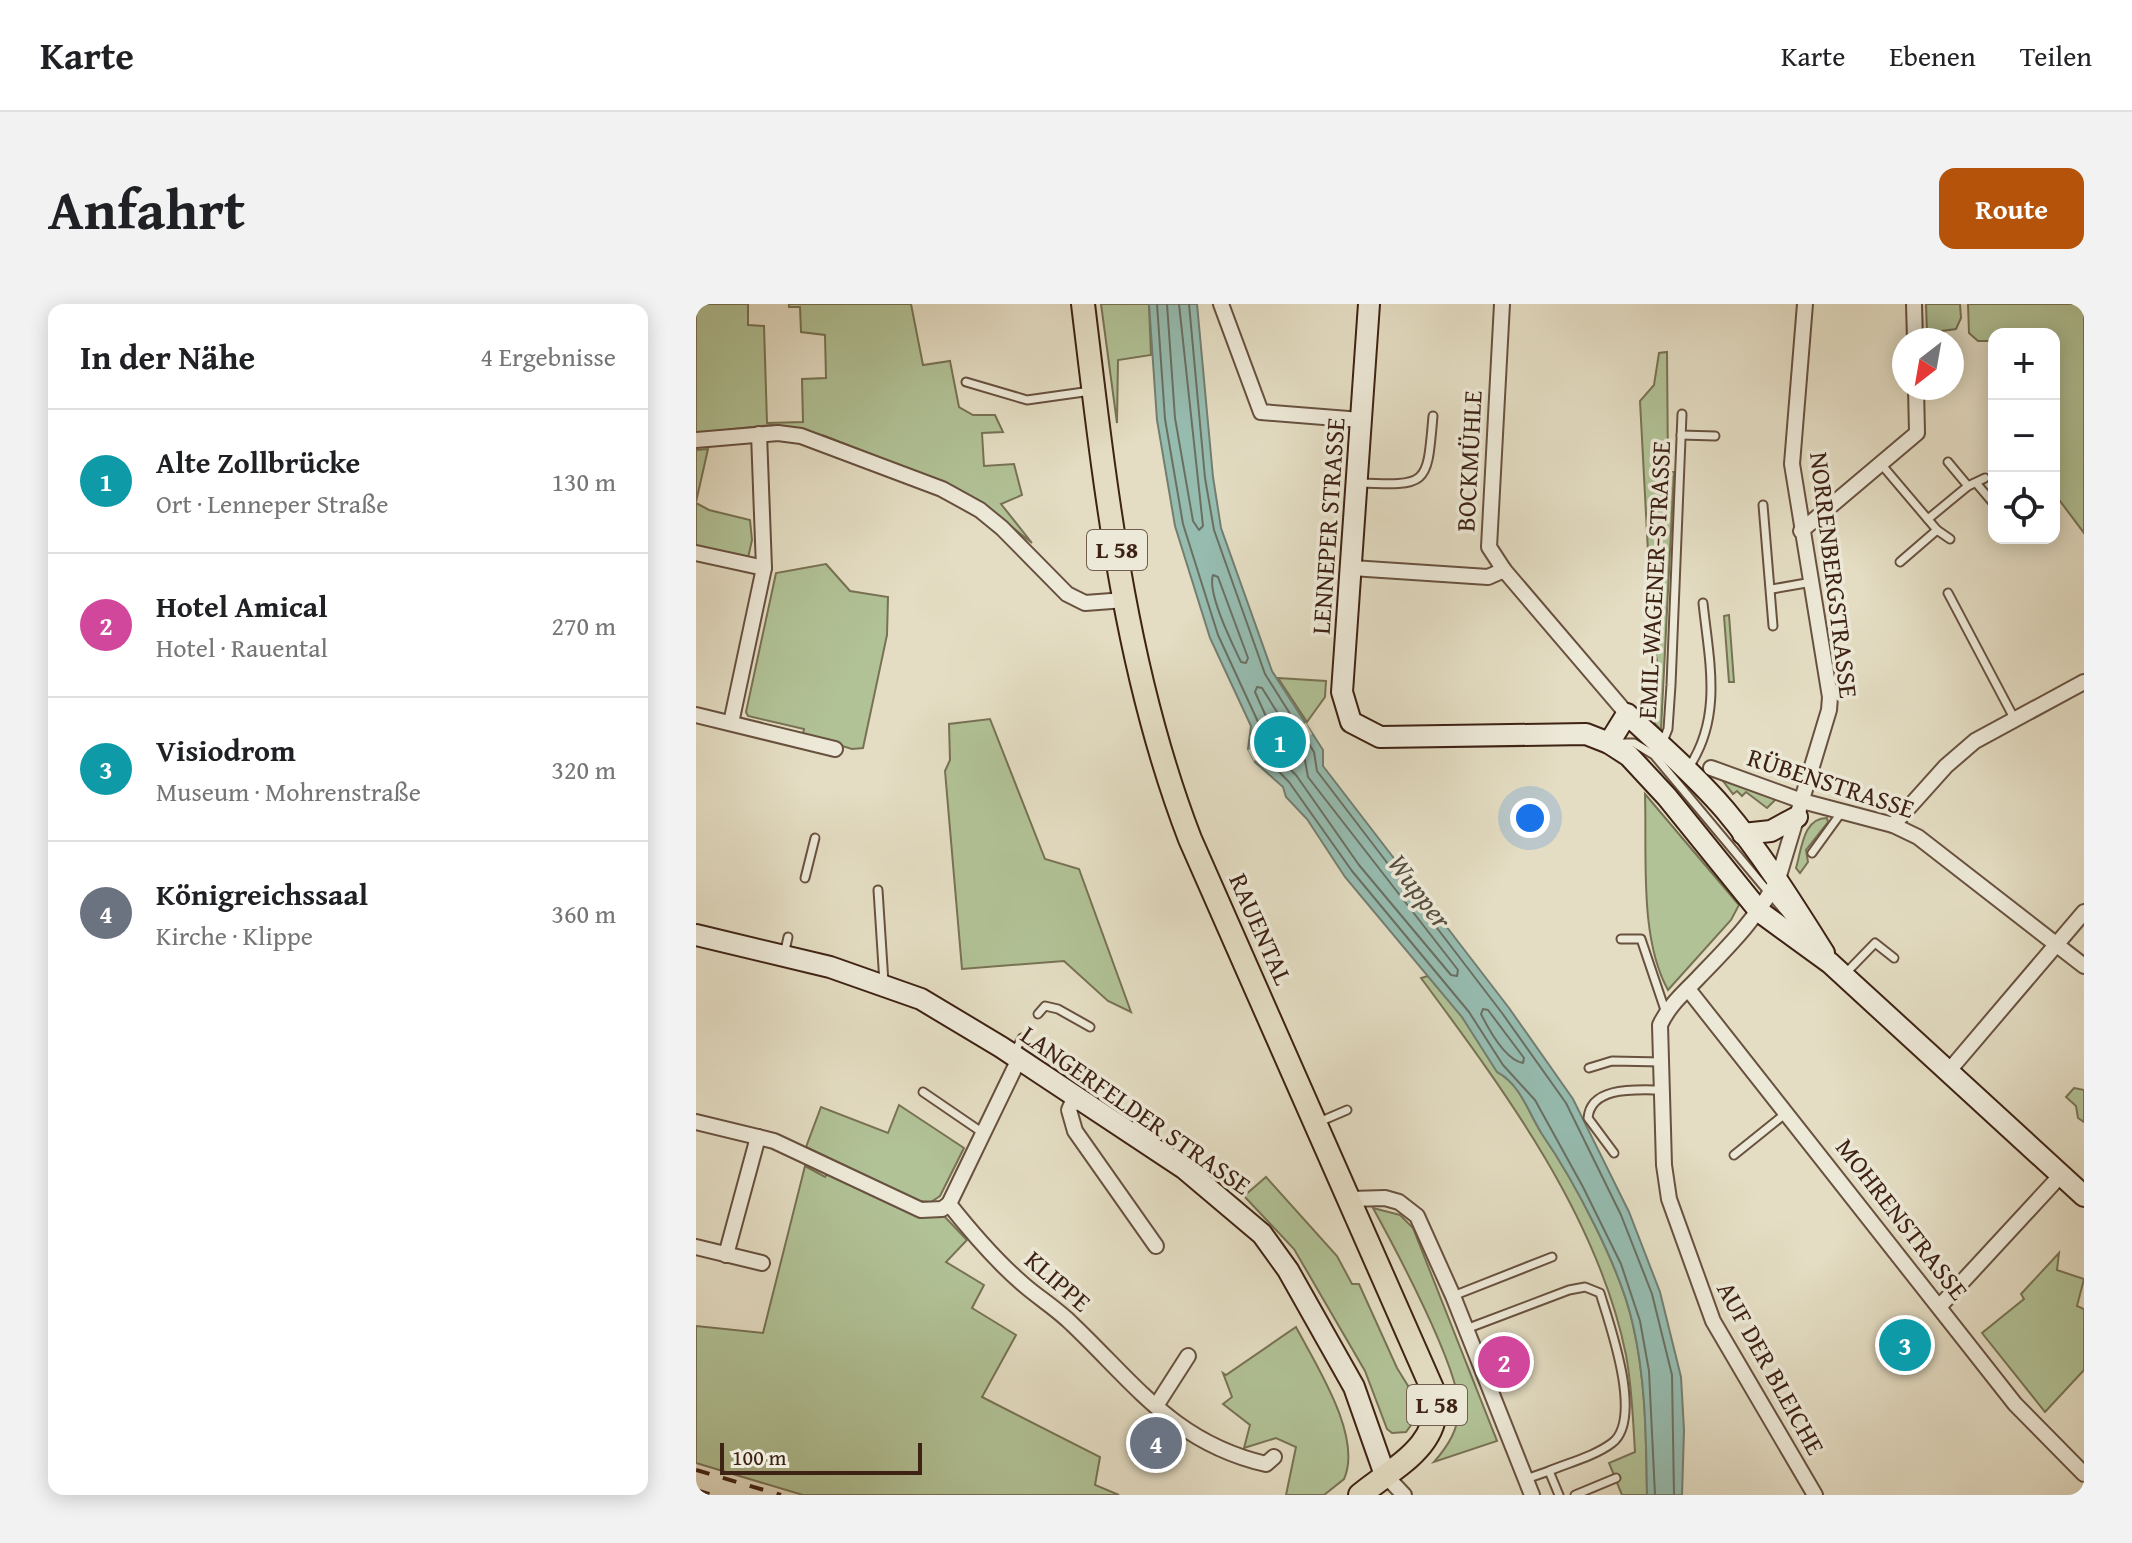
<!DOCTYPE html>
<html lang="de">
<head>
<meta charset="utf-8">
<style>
  :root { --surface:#fff; --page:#f2f2f2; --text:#202124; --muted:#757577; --line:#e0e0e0; --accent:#b45309 }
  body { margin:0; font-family:"Gentium Book Plus",serif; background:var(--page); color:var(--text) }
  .controls { position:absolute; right:24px; top:24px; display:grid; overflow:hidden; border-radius:16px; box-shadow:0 4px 20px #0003 }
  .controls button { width:72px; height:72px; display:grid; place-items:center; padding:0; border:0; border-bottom:2px solid var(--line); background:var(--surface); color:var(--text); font:40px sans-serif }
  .compass { position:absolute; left:1196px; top:24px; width:72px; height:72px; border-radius:50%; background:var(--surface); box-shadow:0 4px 20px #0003; rotate:211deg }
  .scale { position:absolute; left:24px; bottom:20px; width:202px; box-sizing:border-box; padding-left:8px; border:4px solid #3e2213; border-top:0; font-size:22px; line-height:28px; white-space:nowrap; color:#3e2213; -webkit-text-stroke:6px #ede9d8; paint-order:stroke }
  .you { position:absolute; left:834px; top:514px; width:28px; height:28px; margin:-20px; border:6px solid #fff; border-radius:50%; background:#1a73e8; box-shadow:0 0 0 12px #1a73e833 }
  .badge { display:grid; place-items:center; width:52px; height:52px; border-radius:50%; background:var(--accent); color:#fff; font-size:26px; font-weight:700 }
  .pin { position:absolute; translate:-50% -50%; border:4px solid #fff; box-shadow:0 2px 8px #0006 }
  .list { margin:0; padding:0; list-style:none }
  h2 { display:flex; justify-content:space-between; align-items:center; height:104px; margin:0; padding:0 32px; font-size:34px }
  h2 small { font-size:26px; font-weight:400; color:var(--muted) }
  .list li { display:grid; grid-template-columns:52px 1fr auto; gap:24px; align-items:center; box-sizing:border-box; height:144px; padding:0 32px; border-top:2px solid var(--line) }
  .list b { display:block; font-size:30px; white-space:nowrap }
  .list p { margin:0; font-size:26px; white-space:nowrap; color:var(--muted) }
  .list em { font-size:26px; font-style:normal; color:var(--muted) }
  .icon { flex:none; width:44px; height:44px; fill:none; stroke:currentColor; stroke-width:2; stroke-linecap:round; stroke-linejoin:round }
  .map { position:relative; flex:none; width:1388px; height:1191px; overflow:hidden; border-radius:16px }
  header { display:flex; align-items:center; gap:48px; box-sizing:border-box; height:112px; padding:0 40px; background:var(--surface); border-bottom:2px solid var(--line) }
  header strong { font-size:38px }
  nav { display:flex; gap:44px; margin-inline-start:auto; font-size:28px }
  .intro { display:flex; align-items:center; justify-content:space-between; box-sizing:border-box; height:192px; padding:0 48px }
  h1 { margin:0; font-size:56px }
  .button { padding:20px 36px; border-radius:16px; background:var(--accent); color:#fff; font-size:28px; font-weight:700 }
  main { display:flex; gap:48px; padding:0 48px }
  aside { flex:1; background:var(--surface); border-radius:16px; box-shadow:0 4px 20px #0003 }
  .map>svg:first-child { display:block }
  .green { fill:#b1c296; stroke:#787254; stroke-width:2 }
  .water { fill:#96bcb0; stroke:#737e71; stroke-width:2 }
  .pier { fill:#e4ddc3 }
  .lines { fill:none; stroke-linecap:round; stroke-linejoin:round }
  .shore { stroke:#6a6f62; stroke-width:2 }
  .service-casing { stroke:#68513f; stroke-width:11 }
  .minor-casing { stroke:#68513f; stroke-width:18 }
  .secondary-casing { stroke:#3e2213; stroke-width:24 }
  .primary-casing { stroke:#3e2213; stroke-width:26 }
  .service { stroke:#ede9d8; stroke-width:7 }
  .minor { stroke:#ede9d8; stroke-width:14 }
  .secondary { stroke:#ede9d8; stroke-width:20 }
  .primary { stroke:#e4ddc3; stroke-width:22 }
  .rail { stroke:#3e2213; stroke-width:4; stroke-dasharray:14 14; stroke-linecap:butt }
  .labels { text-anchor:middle; stroke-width:7; stroke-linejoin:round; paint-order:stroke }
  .shield { fill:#ede9d8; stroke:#725e4e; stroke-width:2 }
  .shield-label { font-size:24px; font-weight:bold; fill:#3e2213 }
  .street-label { font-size:26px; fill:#3e2213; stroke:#ede9d8 }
  .water-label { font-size:28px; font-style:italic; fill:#585042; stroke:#ede9d8 }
</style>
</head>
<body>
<header>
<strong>Karte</strong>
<nav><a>Karte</a><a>Ebenen</a><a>Teilen</a></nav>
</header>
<div class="intro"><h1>Anfahrt</h1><a class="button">Route</a></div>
<main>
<aside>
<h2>In der Nähe<small>4 Ergebnisse</small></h2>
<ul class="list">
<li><span class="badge" style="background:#0f9aa8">1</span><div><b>Alte Zollbrücke</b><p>Ort · Lenneper Straße</p></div><em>130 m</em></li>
<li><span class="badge" style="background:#d1479c">2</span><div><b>Hotel Amical</b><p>Hotel · Rauental</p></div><em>270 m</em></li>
<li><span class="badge" style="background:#0f9aa8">3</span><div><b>Visiodrom</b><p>Museum · Mohrenstraße</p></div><em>320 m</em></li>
<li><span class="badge" style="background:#6b7280">4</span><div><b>Königreichssaal</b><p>Kirche · Klippe</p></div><em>360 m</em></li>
</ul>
</aside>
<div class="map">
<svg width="1388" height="1191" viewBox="0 0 1388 1191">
  <rect width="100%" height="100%" fill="#e4ddc3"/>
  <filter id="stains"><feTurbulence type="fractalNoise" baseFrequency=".0025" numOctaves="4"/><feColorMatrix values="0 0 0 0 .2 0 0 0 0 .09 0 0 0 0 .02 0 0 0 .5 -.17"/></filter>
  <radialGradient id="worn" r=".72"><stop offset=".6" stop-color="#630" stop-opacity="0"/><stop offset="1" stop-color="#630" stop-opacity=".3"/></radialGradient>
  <g class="green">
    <path d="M0,0h52v21l16,1 3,97 36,-1 -1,-43 24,-1 -1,-43 -24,-3 -1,-25h-11v-3h122l12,61 27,-4 9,46 14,8h22l8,17 -21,1 2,33 30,-2 8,31 -21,9 31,39 -40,-32 -54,-30 -113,-45 -53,-11 -76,8z"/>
    <path d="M405,0h48l2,51 -33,5 -1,63z"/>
    <path d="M1230,0h34l1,14 -5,11 -29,4z"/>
    <path d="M1272,0h116v229l-30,-40v-159h-60v7h-16l-9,-8z"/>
    <path d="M971,48l1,120h6l-13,258 -6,-6 2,-62 -5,-35 -12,-226 14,-16 5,-32z"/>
    <path d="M12,145l-12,53v-52z"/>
    <path d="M0,199l13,7 41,10 2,20 -4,18 -52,-12z"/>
    <path d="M130,260l24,27 38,6 -1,38 -24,113 -11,1 -49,-15 1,-5 -56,-13 -2,-4 30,-139z"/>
    <path d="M1033,311l5,67h-5l-5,-66z"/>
    <path d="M582,374l48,3 -1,16 -18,25z"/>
    <path d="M294,415l55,140 34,10 52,143 -23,-11 -44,-40 -102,8 -17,-198 5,-11 -1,-36z"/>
    <path d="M1024,473l56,22 -9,9 -21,-16 -4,4 -5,-5 -4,3z"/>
    <path d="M949,490l94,111 -8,15 -63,70c-29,-52 -21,-135 -23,-196z"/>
    <path d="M1131,514l1,4 -22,28 2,12 -8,11 -4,-5c6,-20 7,-50 31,-50z"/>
    <path d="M732,672l33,39 36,56c24,14 31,41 45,63 33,48 79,135 91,191 13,56 13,113 14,170h-25l-13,-32 26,-11c-2,-32 -3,-65 -9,-97 -28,-139 -122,-265 -205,-377z"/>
    <path d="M1378,784l10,2v32l-6,-4 -2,-12 -10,-9z"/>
    <path d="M203,801l65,43 -24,48 -9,6 -12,-1 -113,-54 15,-40 67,26z"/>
    <path d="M109,862l20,11 3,-4 96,44 20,-1 23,24 -21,22 38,23 -12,23 44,27 -34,62 118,60 -5,28 24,10h-316l-107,-32v-137l67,7z"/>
    <path d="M570,873l71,79 15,28h7l38,84 21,34 -2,16 -10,14 -14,1 -5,-4 -22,-58 -71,-122 -50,-53z"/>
    <path d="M677,904l27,7 13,13 84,213 -63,21c14,-16 25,-33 25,-55 -1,-41 -64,-159 -86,-199z"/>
    <path d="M1363,949l-2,17 27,9 -7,27 7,3v61l-39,42 -63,-79 42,-34 -3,-5z"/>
    <path d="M600,1023c20,38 67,110 48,152l-20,16h-38l10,-48 -20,-9 -32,10 6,-23 -27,-21 9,-7 -9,-24 3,2z"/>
  </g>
  <path class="water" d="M453,0h48l16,173 8,51 51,143 51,79v16l186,242 64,91 56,113 31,80 21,85 3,53 -2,65h-35c-1,-57 -1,-114 -14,-170 -12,-56 -58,-143 -91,-191 -14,-22 -21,-49 -45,-62l-35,-55 -117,-140 -38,-58 -21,-22 -3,-10 -28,-25 -7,-13 3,-23 -41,-88 -35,-112 -18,-106z"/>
  <path class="pier" d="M610,419l6,11 -58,27 -6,-11 12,-5 1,-5 4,3 24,-12 1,-4 4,2z"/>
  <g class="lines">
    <g class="shore">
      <path d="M461,0l8,115 18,105 35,111 41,89 -2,25 32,33 63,89 117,141 34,53 32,35 48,87 38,77 19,57 9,50 6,124"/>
      <path d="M471,0l8,114 18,103 6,9 4,-4 -24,-222"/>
      <path d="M493,0l16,174 9,52 51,144 49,78 3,19 185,242 64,90 55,112 31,79 20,81 2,120"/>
      <path d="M517,271l5,2 30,81 -2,5 -5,-1c-9,-19 -34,-69 -28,-87z"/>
      <path d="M561,383l5,1 42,67 4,22 150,193 -1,6 -6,-1 -92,-110 -63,-90 -28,-27 1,-25 -14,-31z"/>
      <path d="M787,705l5,1 36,48 -1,5c-17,-3 -34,-33 -42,-49z"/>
    </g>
    <g class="service-casing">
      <g id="service">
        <path d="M270,78l61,18 64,-9"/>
        <path d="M985,131l34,1"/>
        <path d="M1252,158l20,24"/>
        <path d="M1185,160l56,66 13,9"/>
        <path d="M663,179c70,3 68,2 74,-67"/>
        <path d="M1281,180l17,20"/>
        <path d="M1067,201l10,121"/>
        <path d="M1232,215l40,-33 17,-8"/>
        <path d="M1204,258l37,-32"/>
        <path d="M1076,285l40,-7"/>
        <path d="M1252,289l66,125"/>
        <path d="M923,439h15l20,12 142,170"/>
        <path d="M966,440l6,-15 3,-44 11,-271"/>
        <path d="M993,463c34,-51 20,-107 14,-164"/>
        <path d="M1116,549l29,-40"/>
        <path d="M109,574l10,-40"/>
        <path d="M182,586l6,93"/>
        <path d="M925,635h20l25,74"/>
        <path d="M88,651l4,-18"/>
        <path d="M1149,670l30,-31 19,15"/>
        <path d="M342,710l7,-8 13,3 32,18"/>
        <path d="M318,749l8,-15"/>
        <path d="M893,764l23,-7 50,1"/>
        <path d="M227,788l60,41"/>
        <path d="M623,818l28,-12"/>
        <path d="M918,849l-26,-35c3,-33 51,-28 74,-28"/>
        <path d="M1038,851l51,-41"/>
        <path d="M757,992l99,-39"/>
        <path d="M770,1025l103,-39 16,-3 15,6c9,30 44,126 12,150 -17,13 -44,20 -63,28"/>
        <path d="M830,1175l23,-8 10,24"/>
        <path d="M879,1191l41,-17"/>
      </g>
    </g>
    <g class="minor-casing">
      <g id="minor">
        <path d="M525,0l40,108 100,8"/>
        <path d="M806,0l-13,243 15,23 123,144"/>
        <path d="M1109,0l-13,160 38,233 -1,13 -51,169c-20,38 -49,67 -79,98 -15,16 -30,28 -39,48l4,140 5,34 44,122 102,174"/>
        <path d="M1218,0l1,36"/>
        <path d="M0,136l82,-7 23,3 141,53 38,21 22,18 65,66 18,9 40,-3"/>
        <path d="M1105,227l116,-98 -1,-45"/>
        <path d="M0,249l68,15"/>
        <path d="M656,264l136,9 16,-7"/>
        <path d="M0,411l139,34"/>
        <path d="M35,419l33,-155 -5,-134"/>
        <path d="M1015,464l91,33 91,24 25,12 166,129"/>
        <path d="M1197,521l53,-59 29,-25 109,-59"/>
        <path d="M992,685l327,415 69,70"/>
        <path d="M323,755l-70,145c23,29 47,57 75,81 15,13 33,24 48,39 64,61 103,119 194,140l8,-7"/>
        <path d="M1251,769l137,-161"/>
        <path d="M379,792l-6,14 6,21 81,115"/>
        <path d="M0,818l78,19 147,69 21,-1 7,-5"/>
        <path d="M655,895l34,-1 14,4 18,14 36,80 79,199"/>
        <path d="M0,943l66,16"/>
        <path d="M30,951l32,-118"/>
        <path d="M1244,1002l121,-131"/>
        <path d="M460,1102l32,-50"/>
        <path d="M689,1171l19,20"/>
      </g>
    </g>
    <g class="secondary-casing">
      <g id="secondary">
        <path d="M673,0l-27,388 9,30 29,15 206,-3 23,9 20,13 38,41 93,115 70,51 254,233"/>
        <path d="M913,439l18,-29c33,31 68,61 98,96 37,44 68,94 99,143"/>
        <path d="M1047,530l28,-3 26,-14"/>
        <path d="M0,631l134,32 91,32 80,48 184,122 77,65 26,36 66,117 31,88"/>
      </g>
    </g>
    <g class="primary-casing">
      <path id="primary" d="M387,0c22,181 41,364 107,535l245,556c7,51 -41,72 -75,100"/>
    </g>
    <use href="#service" class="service"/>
    <use href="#minor" class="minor"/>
    <use href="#secondary" class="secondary"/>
    <use href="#primary" class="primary"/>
    <g class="rail">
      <path d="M0,1166l85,25"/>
      <path d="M0,1186l16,5"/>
    </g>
  </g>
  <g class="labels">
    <g class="shield">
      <rect x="391" y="226" width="60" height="40" rx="6"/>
      <rect x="711" y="1081" width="60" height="40" rx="6"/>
    </g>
    <g class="shield-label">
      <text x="421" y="254">L 58</text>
      <text x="741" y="1109">L 58</text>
    </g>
    <g class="street-label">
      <text transform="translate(773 157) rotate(-87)" y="9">BOCKMÜHLE</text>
      <text transform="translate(632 222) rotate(-86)" y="9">LENNEPER STRASSE</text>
      <text transform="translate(1138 271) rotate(83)" y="9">NORRENBERGSTRASSE</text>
      <text transform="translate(958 276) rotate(-87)" y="9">EMIL-WAGENER-STRASSE</text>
      <text transform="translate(1135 479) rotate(18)" y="9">RÜBENSTRASSE</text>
      <text transform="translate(565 625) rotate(66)" y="9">RAUENTAL</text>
      <text transform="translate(440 806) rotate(35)" y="9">LANGERFELDER STRASSE</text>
      <text transform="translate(1206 915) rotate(52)" y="9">MOHRENSTRASSE</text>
      <text transform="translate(362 977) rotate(41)" y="9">KLIPPE</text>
      <text transform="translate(1075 1064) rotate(61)" y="9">AUF DER BLEICHE</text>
    </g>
    <g class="water-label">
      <text transform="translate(724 587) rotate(53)" y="10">Wupper</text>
    </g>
  </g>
  <rect width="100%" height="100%" filter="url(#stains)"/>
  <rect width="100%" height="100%" fill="url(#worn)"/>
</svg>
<div class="controls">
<button>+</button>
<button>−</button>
<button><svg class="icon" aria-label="locate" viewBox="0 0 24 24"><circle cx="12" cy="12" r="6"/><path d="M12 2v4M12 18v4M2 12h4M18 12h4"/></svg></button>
</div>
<svg class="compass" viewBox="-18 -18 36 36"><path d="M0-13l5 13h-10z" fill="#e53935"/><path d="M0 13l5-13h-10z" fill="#757577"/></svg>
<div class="scale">100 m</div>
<div class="you"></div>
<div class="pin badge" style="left:584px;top:438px;background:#0f9aa8">1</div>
<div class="pin badge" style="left:808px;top:1058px;background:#d1479c">2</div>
<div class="pin badge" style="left:1209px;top:1041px;background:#0f9aa8">3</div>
<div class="pin badge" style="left:460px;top:1139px;background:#6b7280">4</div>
</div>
</main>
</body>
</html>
